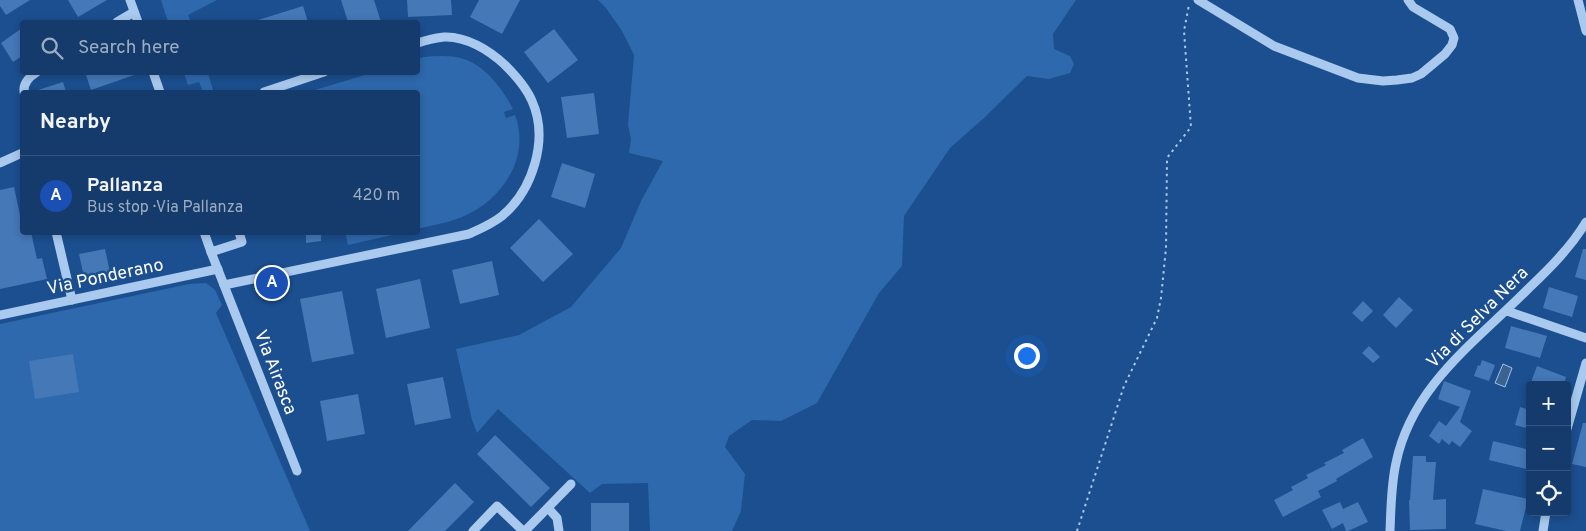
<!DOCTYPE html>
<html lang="en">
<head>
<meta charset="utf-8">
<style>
  :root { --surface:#143b6b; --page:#1d4271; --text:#f1f3f6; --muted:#9dadc1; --line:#33557e; --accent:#8c9099 }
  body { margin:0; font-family:Overpass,sans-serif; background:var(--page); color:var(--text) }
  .controls { position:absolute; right:15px; bottom:15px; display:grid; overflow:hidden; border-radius:5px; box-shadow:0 2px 8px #0003 }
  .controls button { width:45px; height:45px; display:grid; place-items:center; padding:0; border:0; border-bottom:1px solid var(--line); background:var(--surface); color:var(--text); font:25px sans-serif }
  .you { position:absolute; left:1026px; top:355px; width:18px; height:18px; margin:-12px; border:4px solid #fff; border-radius:50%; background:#1a73e8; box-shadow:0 0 0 8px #1a73e833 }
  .badge { display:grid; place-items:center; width:32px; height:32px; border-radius:50%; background:var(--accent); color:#fff; font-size:16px; font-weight:700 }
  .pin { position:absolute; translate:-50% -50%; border:2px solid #fff; box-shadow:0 1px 5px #0006 }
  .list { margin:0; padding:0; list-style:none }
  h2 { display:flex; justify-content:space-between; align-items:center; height:65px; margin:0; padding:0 20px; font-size:21px }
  h2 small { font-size:16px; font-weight:400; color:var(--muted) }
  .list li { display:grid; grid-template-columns:32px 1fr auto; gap:15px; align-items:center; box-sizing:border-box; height:80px; padding:0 20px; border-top:1px solid var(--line) }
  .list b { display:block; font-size:19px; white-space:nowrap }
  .list p { margin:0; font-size:16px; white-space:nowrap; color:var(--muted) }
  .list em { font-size:16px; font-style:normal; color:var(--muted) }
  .icon { flex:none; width:28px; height:28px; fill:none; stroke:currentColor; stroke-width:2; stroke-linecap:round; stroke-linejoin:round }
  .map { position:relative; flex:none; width:1586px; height:531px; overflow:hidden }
  .search { position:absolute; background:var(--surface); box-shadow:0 2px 8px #0003; left:20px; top:20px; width:400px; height:55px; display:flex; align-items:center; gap:12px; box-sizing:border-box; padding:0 18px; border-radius:5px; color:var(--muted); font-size:19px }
  .panel { position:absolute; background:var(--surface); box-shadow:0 2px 8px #0003; left:20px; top:90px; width:400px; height:145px; border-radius:5px }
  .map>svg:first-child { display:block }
  .green { fill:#2e69ad }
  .water { fill:#3c6290; stroke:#9cc4f0 }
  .building { fill:#4478b7 }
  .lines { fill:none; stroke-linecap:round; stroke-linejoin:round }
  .path { stroke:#a9c9ee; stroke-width:2; stroke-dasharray:2.5 4; stroke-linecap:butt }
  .minor { stroke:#a9c9ee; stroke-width:9 }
  .labels { text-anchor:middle; stroke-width:5; stroke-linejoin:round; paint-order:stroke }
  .street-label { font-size:18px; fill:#fff; stroke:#1b4f8f }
</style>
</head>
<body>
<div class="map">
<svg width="1586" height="531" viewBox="0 0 1586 531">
  <rect width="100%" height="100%" fill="#1b4f8f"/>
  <g class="green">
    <path d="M161,0h56l-29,15 3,7h-23z"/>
    <path d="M598,0h478l-23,34 1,15 16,7 4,8 -4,9 -21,6 -22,-3 -43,42 -34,30 -46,68 -2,50 -23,27 -62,110 -36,18 -29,-1 -23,16 -4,11 20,27 -4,37 -9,20h-82l-2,-48 -46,1 -12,9 -92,-84 -21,24 -5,-13 -16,-71 63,-14 52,-28 50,-59 20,-47 22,-40 -34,-8 2,-14 -3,-14 6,-70 -12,-24 -16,-23z"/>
    <path d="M424,57c13,-1 27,-2 40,2 21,7 39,30 49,50l-9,3 2,6 9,-3c16,42 -13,86 -53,102 -14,6 -30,8 -44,12v-137h-110l64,-19 46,-1v-13z"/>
    <path d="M184,73h24l5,17 -10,2 -4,-10 -11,3z"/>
    <path d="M345,232h56v1l-53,12z"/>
    <path d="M206,283l9,7 7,15 -6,8 94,218h-310v-207l189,-40z"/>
  </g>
  <path class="water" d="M1503,364l9,4 -7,19 -10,-4z"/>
  <g class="building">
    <path d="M0,0h30l-24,15 -6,-9z"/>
    <path d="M68,0h39l-29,17z"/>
    <path d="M341,0h33l7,22h-33z"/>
    <path d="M407,0h44l1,15 -44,2z"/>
    <path d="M479,0h41l-18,34 -32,-17z"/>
    <path d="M303,6l5,16h-49l-1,-2z"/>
    <path d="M22,28v28l-9,6 -12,-19z"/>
    <path d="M554,29l24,31 -30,23 -24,-31z"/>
    <path d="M85,72h52v2l-46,16z"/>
    <path d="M63,82l3,10h-30l-1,-1z"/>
    <path d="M594,93l5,41 -32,4 -6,-41z"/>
    <path d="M562,163l33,11 -10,34 -34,-11z"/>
    <path d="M14,187l7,33h1v12h9l6,27 5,-1 5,21 -47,10v-99z"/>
    <path d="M539,219l34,35 -30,28 -33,-34z"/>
    <path d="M306,232h15v9l-15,2z"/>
    <path d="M105,249l6,28 -26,5 -6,-28z"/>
    <path d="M1583,249h3v31l-11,-3z"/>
    <path d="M492,261l7,34 -39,9 -8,-34z"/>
    <path d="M420,279l10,49 -44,10 -10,-49z"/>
    <path d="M1549,287l29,9 -6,21 -29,-9z"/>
    <path d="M342,291l12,63 -42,8 -12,-63z"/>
    <path d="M1399,297l14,13 -17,18 -13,-13z"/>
    <path d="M1363,301l10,10 -11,11 -10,-9z"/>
    <path d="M1511,326l36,10 -7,22 -35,-10z"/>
    <path d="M1369,346l11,11 -7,6 -11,-10z"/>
    <path d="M73,354l6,38 -44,7 -6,-38z"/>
    <path d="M1482,360l13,5 -6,16 -15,-5 4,-11 2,1z"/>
    <path d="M1537,366l29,11 -2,8h-34z"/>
    <path d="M443,377l8,41 -36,7 -8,-41z"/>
    <path d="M1444,381l27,10 -11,31 12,9 -12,16 -8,-6 -3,4 -7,-6 -3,5 -10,-8 10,-15 7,5 14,-19 -22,-8z"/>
    <path d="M358,394l7,40 -38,7 -7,-40z"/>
    <path d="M1520,407l10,3v19l-15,-4z"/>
    <path d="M1583,423h3v44l-14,-3z"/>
    <path d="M495,435l55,53 -19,19 -54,-53z"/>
    <path d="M1363,438l10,19 -37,22 1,2 -19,10 3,6 -38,20 -9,-17 19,-10 -2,-3 17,-9 -2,-3 20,-10 -2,-2 20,-10 -2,-3z"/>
    <path d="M1493,441l37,9v20l-41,-10z"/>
    <path d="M1413,456h13v6h10l-3,38 13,-1v30l-36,1 -1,-30h1z"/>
    <path d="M455,483l19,19 -29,29h-37z"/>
    <path d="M1483,489l45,10 -8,32h-14l-31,-7z"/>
    <path d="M1340,502l3,7 15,-7 10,20 -20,9h-2l-3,-8 -11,6 -10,-19z"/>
    <rect x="591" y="503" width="38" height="28"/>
  </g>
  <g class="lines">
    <path class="path" d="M1077,531l47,-145 33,-68 4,-20 5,-50 1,-90 24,-31 -7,-96 5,-26"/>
    <g class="minor">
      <path d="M130,0l8,22"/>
      <path d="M1198,0l76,46 84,32 25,3 14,-1 15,-2 9,-4 24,-20 7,-9 2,-7 -4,-9 -37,-22 -5,-7"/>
      <path d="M1578,0l8,31"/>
      <path d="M117,22l17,-10"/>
      <path d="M153,72l7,20"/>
      <path d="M24,92c-1,-8 5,-15 13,-20"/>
      <path d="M264,92l60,-20"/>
      <path d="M0,163l22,-10"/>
      <path d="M56,232l16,68"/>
      <path d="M204,232l7,20 86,219"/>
      <path d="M211,252l31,-10 -3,-10"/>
      <path d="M224,285l245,-51c11,-5 23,-10 33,-18 31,-26 47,-77 30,-115 -6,-14 -16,-25 -27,-36 -16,-15 -39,-29 -61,-28 -9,1 -18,3 -26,6"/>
      <path d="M1507,311l79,27"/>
      <path d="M0,315l218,-46"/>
      <path d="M1567,429l19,-66"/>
      <path d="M548,508l9,10 2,13"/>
      <path d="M473,531l24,-25 26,25"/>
      <path d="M525,531l46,-47"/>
      <path d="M1390,531c1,-23 1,-46 6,-68 16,-78 81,-122 133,-175 21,-20 42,-41 57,-66"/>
      <path d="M1543,531l3,-19"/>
    </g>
  </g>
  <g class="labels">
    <g class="street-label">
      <text transform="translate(105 276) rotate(-12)" y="6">Via Ponderano</text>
      <text transform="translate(1477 317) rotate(-45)" y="6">Via di Selva Nera</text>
      <text transform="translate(276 372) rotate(69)" y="6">Via Airasca</text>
    </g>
  </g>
</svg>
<div class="controls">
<button>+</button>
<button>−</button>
<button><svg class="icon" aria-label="locate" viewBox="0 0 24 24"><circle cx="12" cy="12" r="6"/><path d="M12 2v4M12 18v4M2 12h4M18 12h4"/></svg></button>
</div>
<div class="you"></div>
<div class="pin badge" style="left:272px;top:283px;background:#1a4fb4">A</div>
<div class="search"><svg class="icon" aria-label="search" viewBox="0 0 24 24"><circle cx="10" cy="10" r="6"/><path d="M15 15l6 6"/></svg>Search here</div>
<section class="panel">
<h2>Nearby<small></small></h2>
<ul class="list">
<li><span class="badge" style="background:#1a4fb4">A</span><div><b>Pallanza</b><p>Bus stop · Via Pallanza</p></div><em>420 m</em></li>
</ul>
</section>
</div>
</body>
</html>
